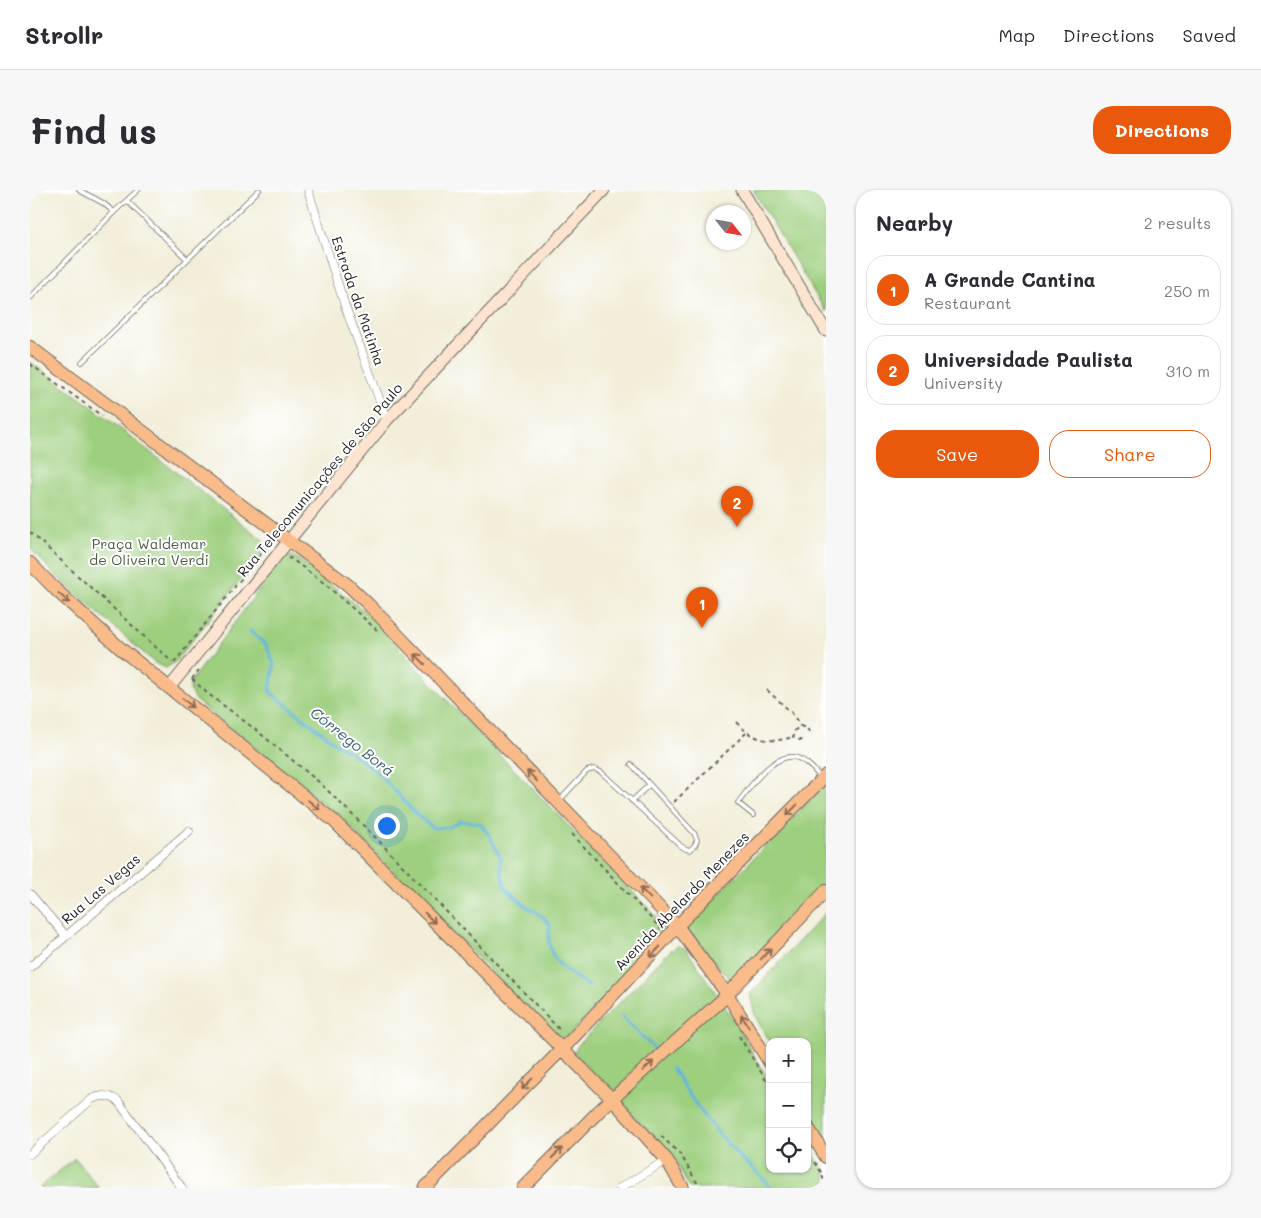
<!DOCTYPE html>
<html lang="en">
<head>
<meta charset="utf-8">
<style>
  :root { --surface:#fff; --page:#f7f7f7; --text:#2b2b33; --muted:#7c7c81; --line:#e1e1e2; --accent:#ea580c }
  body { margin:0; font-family:Mali,sans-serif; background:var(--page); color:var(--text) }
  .controls { position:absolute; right:15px; bottom:15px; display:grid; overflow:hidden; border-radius:10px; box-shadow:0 1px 4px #0004 }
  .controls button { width:45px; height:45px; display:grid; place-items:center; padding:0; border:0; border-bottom:1px solid var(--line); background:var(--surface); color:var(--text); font:25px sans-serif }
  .compass { position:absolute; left:676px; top:15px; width:45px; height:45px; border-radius:50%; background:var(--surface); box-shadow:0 1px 4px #0004; rotate:121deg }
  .you { position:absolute; left:356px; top:635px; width:18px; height:18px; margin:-12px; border:4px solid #fff; border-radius:50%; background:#1a73e8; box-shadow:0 0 0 8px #1a73e833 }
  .badge { display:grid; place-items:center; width:32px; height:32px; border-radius:50%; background:var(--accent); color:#fff; font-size:16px; font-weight:700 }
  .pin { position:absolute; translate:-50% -41px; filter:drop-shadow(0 1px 2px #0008) }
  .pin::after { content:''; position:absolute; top:26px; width:18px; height:15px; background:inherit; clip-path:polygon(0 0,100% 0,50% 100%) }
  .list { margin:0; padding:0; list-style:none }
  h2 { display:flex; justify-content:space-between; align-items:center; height:65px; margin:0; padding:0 20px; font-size:21px }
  h2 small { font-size:16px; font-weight:400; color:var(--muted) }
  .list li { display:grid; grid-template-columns:32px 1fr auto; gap:15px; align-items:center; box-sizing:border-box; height:70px; margin:0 10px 10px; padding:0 10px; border:1px solid var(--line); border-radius:20px }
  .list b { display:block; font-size:19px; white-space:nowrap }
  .list p { margin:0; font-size:16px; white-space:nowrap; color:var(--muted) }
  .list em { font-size:16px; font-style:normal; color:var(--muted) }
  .actions { display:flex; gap:10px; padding:15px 20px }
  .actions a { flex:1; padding:11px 0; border:1px solid var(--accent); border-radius:20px; text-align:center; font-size:18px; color:var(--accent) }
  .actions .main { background:var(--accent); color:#fff }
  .icon { flex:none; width:28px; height:28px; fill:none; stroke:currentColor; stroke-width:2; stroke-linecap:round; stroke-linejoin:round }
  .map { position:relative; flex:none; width:796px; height:998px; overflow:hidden; border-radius:20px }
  header { display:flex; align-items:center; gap:30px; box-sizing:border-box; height:70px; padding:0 25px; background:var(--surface); border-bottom:1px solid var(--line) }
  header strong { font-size:24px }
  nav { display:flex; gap:28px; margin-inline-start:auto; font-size:18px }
  .intro { display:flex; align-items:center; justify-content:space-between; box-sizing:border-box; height:120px; padding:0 30px }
  h1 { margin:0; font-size:35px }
  .button { padding:12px 22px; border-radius:20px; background:var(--accent); color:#fff; font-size:18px; font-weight:700 }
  main { display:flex; gap:30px; padding:0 30px }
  aside { flex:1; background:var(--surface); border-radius:20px; box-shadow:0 1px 4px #0004 }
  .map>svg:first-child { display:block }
  .green { fill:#9dcf7e; stroke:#5c764d }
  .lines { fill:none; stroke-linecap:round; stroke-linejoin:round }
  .stream { stroke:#60b5dc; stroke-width:3 }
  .lane-casing { stroke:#67665e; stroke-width:5.5 }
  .street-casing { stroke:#67665e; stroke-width:9 }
  .secondary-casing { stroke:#67665e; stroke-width:13 }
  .primary-casing { stroke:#67665e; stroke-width:14 }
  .path { stroke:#67665e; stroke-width:2; stroke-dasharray:4 4; stroke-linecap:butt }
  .lane { stroke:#fff; stroke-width:4 }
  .street { stroke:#fff; stroke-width:8 }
  .secondary { stroke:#fde4d1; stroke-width:11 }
  .primary { stroke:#fabb8b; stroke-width:12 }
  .oneway { stroke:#8b6c54 }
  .labels { text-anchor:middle; stroke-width:4; stroke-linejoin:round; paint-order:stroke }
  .street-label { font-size:14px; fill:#1c1c1c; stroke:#fff }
  .park-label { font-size:14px; fill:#495b3e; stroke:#fff }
  .water-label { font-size:15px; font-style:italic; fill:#3b6172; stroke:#fff }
</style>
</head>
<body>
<header>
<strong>Strollr</strong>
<nav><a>Map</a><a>Directions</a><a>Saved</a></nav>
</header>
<div class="intro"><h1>Find us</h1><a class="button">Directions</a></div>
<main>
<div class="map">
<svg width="796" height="998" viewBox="0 0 796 998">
  <rect width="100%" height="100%" fill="#fff"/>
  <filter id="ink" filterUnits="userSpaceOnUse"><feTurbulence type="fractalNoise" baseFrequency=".02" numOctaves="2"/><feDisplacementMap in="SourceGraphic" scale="10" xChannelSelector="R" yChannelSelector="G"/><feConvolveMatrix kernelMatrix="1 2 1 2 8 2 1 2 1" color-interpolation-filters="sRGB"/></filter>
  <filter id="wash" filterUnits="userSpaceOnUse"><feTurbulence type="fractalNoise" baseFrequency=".0096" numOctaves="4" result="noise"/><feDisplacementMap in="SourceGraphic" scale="20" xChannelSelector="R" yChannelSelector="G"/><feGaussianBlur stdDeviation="1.12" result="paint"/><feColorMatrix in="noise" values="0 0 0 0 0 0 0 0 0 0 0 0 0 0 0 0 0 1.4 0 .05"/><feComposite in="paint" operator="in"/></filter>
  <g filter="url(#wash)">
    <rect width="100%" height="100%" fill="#f2eed9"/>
    <g class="green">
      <path d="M723,0h73v122z"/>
      <path d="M0,172l65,47 168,131 2,9 -90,113 -9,6 -11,-5 -100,-88 -25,-27z"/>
      <path d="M262,366l8,4 68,54 88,96 203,209 6,14 -94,100 -7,4 -6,1 -9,-7 -197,-202 -59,-51 -97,-77c-8,-11 -8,-17 0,-27l78,-104 12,-12z"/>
      <path d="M796,593v101l-93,99 -47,-55z"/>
      <path d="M796,722v227l-19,-33v-64h-37l-15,-26 -5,-22z"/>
      <path d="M648,756l8,3 46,68 38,66v86h37v-25l19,30v14h-137l-14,-28 -101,-107 5,-9 91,-93z"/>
      <path d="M45,968l24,30h-60z"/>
    </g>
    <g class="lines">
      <g class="stream">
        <path d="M220,441l16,14 8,19 -4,28 64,50 19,12 25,19 39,42 16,13 16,-1 12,-6 19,2 9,12 12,23v11l5,20 20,17 16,10 8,9c-7,33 15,46 39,61"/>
        <path d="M591,826l33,32"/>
        <path d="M642,878c19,32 41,61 66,87 12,11 23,20 33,33"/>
      </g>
    </g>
  </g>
  <g filter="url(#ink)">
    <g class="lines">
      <g class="lane-casing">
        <g id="lane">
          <path d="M49,0l24,13 11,9"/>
          <path d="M97,11l60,58"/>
          <path d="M0,108l84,-86 24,-22"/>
          <path d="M52,172l177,-172"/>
          <path d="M530,610l27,-29 7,-2 7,3 80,74 5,3 4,1 5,-5 2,-5 -3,-7 -63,-69"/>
          <path d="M602,611l17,-16"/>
          <path d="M723,625l-15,-12c11,-15 31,-44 51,-46 12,-2 25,12 31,20"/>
        </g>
      </g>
      <g class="street-casing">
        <g id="street">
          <path d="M278,0l37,116 42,114"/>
          <path d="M0,704l36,42"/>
          <path d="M0,777l159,-136"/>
          <path d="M0,964l62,-55c10,-5 18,-4 26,2l64,87"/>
          <path d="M590,998l47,-28"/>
        </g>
      </g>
      <g class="secondary-casing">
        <g id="secondary">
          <path d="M712,0l84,141"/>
          <path d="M139,498l218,-268 217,-230"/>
        </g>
      </g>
      <g class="primary-casing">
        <g id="primary">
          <path d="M0,157l318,238 21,20 309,322 49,67 43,69"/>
          <path d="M0,373l26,27 64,58 214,173 278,278 55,61 16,28"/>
          <path d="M777,936l19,31"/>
          <path d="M395,998l145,-147 116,-124 140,-142"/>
          <path d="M493,998l77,-78 123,-111 103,-108"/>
        </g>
      </g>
      <g class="path">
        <path d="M0,174l72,52"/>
        <path d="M0,342l142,130"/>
        <path d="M258,369l2,-1 34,25 53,47"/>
        <path d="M144,473l91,-114 5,-8"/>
        <path d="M162,489l7,-9"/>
        <path d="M162,489l15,14 49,37 64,53 54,53 185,193"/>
        <path d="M737,500l25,23 8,13"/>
        <path d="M706,532c17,18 32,22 57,15"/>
        <path d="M772,551l-9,-4 1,-6 6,-5 7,2 3,6"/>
        <path d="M644,612l72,-69"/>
        <path d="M542,644l89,95"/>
        <path d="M709,846l31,51"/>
        <path d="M631,946l20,19 19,33"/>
        <path d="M785,972l6,10 5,15"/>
      </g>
      <use href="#lane" class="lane"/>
      <use href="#street" class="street"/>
      <use href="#secondary" class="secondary"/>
      <use href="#primary" class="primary"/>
    </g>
    <defs><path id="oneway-shaft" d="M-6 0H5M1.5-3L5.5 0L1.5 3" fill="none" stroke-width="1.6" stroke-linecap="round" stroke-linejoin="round" transform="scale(1.25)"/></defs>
    <g class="oneway">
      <use href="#oneway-shaft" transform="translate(34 408) rotate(42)"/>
      <use href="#oneway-shaft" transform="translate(390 469) rotate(-134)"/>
      <use href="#oneway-shaft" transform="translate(158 513) rotate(39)"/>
      <use href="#oneway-shaft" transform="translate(502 586) rotate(-134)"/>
      <use href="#oneway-shaft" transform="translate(284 615) rotate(39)"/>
      <use href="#oneway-shaft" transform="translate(762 620) rotate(134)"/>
      <use href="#oneway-shaft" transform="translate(615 703) rotate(-134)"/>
      <use href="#oneway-shaft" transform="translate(400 728) rotate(45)"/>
      <use href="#oneway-shaft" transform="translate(625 762) rotate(133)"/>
      <use href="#oneway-shaft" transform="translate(736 764) rotate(-46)"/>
      <use href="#oneway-shaft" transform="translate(715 831) rotate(-122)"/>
      <use href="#oneway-shaft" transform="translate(618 876) rotate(-42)"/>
      <use href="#oneway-shaft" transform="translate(497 894) rotate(134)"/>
      <use href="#oneway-shaft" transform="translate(527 963) rotate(-45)"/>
    </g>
  </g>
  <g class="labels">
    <g class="street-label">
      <text transform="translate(328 111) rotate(71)" y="5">Estrada da Matinha</text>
      <text transform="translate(290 290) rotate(-50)" y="5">Rua Telecomunicações de São Paulo</text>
      <text transform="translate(71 699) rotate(-41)" y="5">Rua Las Vegas</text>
      <text transform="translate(652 711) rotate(-46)" y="5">Avenida Abelardo Menezes</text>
    </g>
    <g class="park-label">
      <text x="119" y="359">Praça Waldemar<tspan x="119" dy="16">de Oliveira Verdi</tspan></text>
    </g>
    <g class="water-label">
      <text transform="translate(322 552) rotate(38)" y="5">Córrego Borá</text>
    </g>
  </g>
</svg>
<div class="controls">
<button>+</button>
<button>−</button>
<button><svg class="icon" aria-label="locate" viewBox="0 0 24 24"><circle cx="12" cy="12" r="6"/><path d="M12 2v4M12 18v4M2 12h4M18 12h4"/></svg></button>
</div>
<svg class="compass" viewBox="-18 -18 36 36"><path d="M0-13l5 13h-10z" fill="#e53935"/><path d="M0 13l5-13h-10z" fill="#7c7c81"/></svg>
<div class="you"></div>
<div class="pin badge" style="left:672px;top:438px">1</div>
<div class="pin badge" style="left:707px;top:337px">2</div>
</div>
<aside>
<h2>Nearby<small>2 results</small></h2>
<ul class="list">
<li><span class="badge">1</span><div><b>A Grande Cantina</b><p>Restaurant</p></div><em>250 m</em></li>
<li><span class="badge">2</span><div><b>Universidade Paulista</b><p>University</p></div><em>310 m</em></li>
</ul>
<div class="actions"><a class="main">Save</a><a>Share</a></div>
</aside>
</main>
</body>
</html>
